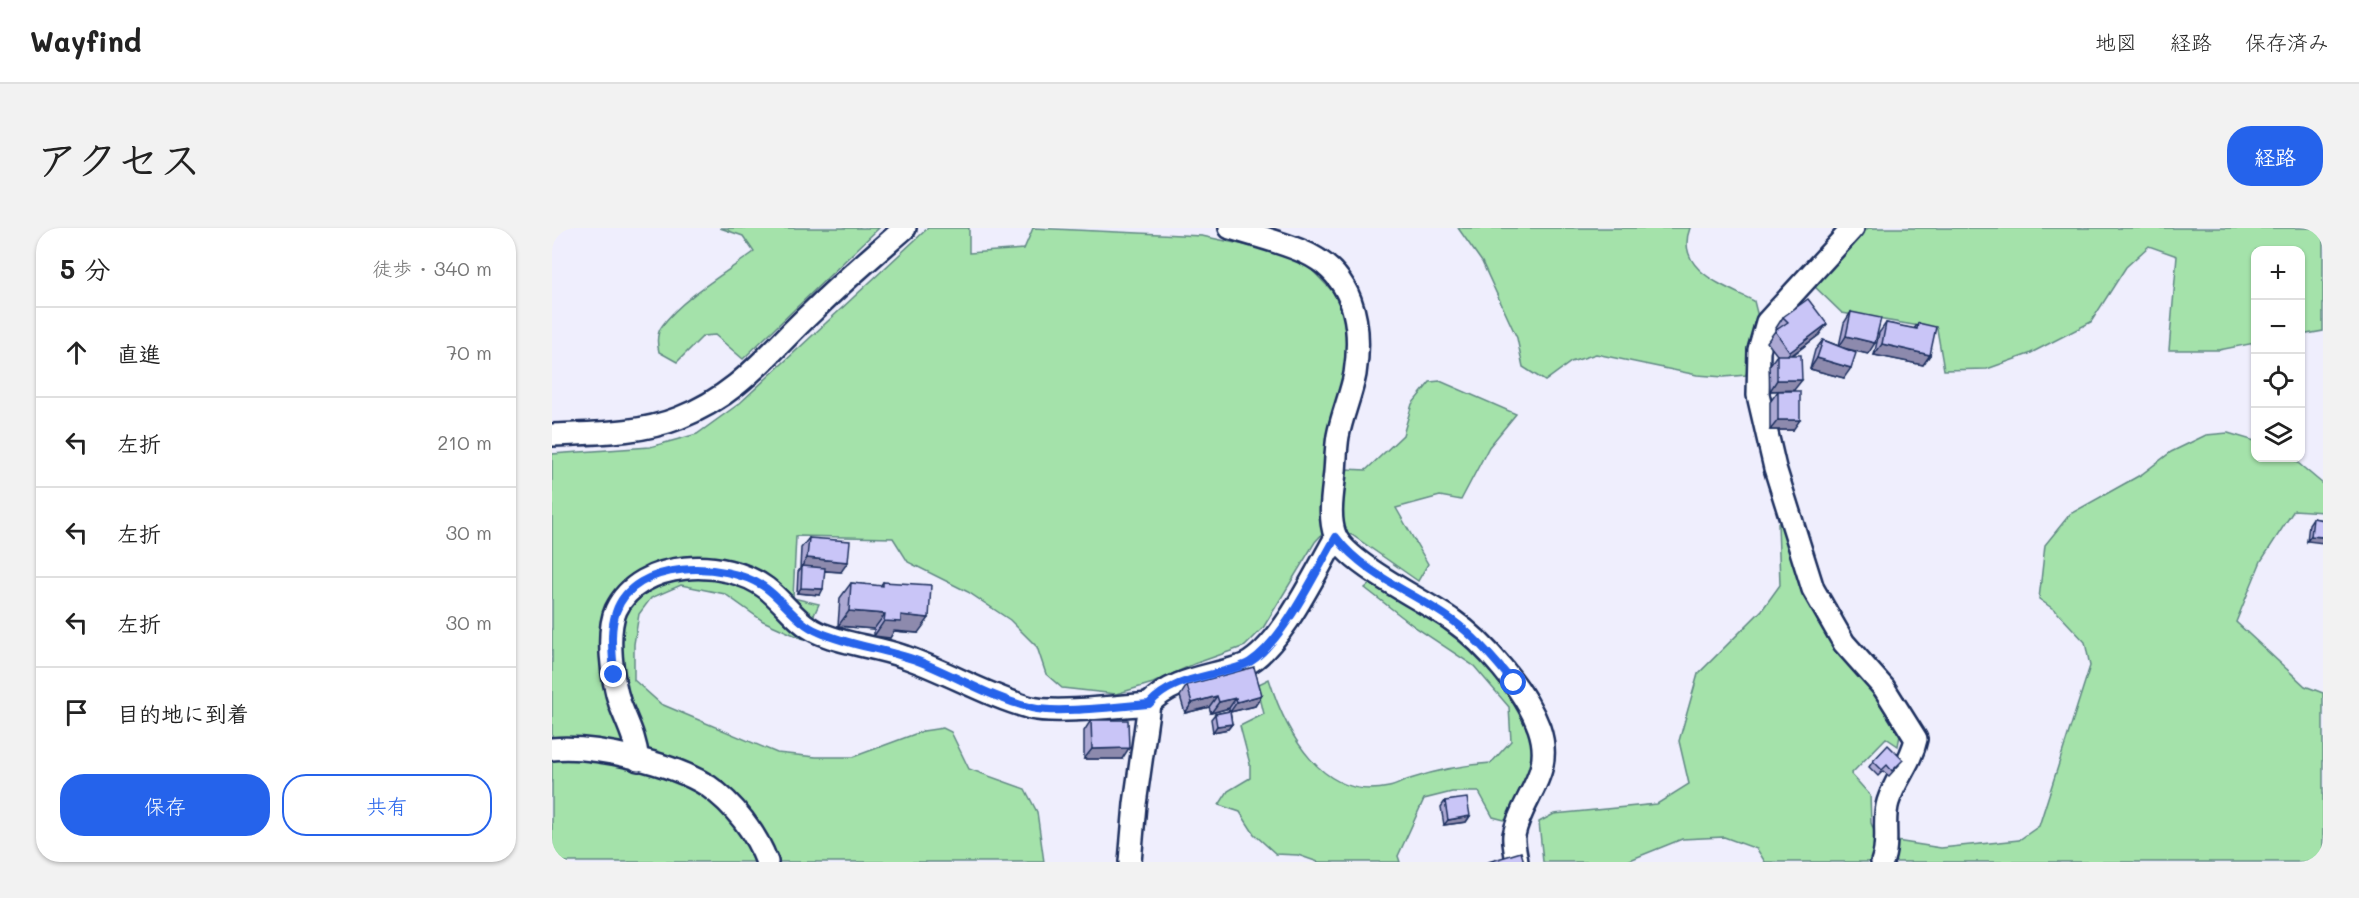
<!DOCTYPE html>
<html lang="ja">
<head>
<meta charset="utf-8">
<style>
  :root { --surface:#fff; --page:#f2f2f2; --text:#222; --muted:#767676; --line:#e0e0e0; --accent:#2563eb }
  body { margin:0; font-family:Mali,"Klee One",sans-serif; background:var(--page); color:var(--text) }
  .controls { position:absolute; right:18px; top:18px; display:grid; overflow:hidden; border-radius:12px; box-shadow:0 2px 4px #0004 }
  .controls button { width:54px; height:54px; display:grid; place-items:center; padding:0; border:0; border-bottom:2px solid var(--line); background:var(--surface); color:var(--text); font:30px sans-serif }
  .stop { position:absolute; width:18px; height:18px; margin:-14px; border:4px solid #2563eb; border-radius:50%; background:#fff }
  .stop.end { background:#2563eb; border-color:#fff; box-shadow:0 2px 6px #0008 }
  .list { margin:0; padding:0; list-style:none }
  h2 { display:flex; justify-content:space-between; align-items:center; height:78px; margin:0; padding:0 24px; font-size:26px }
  h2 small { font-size:20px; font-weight:400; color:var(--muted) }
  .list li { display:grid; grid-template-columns:39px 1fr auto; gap:18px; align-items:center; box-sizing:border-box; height:90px; padding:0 24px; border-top:2px solid var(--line) }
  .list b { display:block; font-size:22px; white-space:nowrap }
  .list em { font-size:20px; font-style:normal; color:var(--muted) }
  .actions { display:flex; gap:12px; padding:18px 24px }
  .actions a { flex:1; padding:14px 0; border:2px solid var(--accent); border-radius:24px; text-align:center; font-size:21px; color:var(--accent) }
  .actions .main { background:var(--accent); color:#fff }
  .icon { flex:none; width:33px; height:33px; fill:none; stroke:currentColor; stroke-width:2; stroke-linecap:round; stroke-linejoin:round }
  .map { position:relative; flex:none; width:1771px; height:634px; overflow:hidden; border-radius:24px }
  header { display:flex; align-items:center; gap:36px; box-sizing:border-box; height:84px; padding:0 30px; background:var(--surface); border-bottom:2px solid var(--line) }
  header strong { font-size:28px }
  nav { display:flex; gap:33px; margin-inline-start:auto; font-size:21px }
  .intro { display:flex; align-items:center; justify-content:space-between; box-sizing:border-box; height:144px; padding:0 36px }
  h1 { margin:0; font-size:42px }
  .button { padding:15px 27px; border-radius:24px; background:var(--accent); color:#fff; font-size:21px; font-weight:700 }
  main { display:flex; gap:36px; padding:0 36px }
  aside { flex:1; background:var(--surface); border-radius:24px; box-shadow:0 2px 4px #0004 }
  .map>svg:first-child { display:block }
  .green { fill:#a4e2aa; stroke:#608884; stroke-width:1.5 }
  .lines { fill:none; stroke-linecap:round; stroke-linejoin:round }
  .minor-casing { stroke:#1b2f5e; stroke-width:26 }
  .minor { stroke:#fff; stroke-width:21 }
  .wall { fill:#ada9d4; stroke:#1b2f5e; stroke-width:1.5 }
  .shaded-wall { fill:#8d8aad; stroke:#1b2f5e; stroke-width:1.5 }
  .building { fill:#c9c5f7; stroke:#1b2f5e; stroke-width:1.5 }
  .route { stroke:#2563eb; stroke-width:8 }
</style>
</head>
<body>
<header>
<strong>Wayfind</strong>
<nav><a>地図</a><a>経路</a><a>保存済み</a></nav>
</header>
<div class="intro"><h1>アクセス</h1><a class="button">経路</a></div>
<main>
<aside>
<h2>5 分<small>徒歩 · 340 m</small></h2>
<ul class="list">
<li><svg class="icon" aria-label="ahead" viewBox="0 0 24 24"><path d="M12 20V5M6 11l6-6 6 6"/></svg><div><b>直進</b></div><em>70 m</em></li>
<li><svg class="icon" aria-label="left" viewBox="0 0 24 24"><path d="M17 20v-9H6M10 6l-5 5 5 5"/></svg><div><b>左折</b></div><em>210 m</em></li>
<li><svg class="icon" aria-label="left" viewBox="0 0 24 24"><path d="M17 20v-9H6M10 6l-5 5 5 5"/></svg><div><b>左折</b></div><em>30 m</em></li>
<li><svg class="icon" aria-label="left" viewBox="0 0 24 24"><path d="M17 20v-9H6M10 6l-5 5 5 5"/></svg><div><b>左折</b></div><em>30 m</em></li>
<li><svg class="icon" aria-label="arrive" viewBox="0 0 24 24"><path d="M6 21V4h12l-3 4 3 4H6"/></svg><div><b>目的地に到着</b></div></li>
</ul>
<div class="actions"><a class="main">保存</a><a>共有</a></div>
</aside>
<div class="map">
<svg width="1771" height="634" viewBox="0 0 1771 634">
  <rect width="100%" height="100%" fill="#efeefd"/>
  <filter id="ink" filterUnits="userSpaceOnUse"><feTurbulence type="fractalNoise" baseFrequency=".0167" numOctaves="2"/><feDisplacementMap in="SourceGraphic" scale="12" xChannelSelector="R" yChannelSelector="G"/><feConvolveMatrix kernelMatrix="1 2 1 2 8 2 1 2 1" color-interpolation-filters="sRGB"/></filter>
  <g filter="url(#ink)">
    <g class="green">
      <path d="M168,0h159l-136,131 -28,-24 -12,1 -26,26 -18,-10c-2,-8 -3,-18 3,-26 19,-27 65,-54 92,-74l-11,-16z"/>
      <path d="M376,0h41v25l55,-4 9,-21 169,8 76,16 30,14 31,32 10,24 -6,56 -11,40 -7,50 41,2 37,-35 9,-31 18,-22 10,-1 76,33 -27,33 -28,53 -21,-4 -44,12 32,56 -10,17 -66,-46 -28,-3 -9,10 -52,86 -18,18 -51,18 -41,19 -37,11 -54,-6 -16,-14 -9,-27 -27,-27 -42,-28 -60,-30 -15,-24 -97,-2 -3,62 26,6 -16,35 -40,-18 -38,-27 -44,-9 -30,13 -12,16 -5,30v36l27,24 116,49 39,4h37l70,-26 20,-3 8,4 18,37 56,20 12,23 7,50h-492v-408l98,-7 47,-13 43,-31z"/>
      <path d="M906,0h232c-16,42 35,58 64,73l4,16 -12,58 -22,2 -27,-2 -101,-21 -25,8 -26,19 -22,-14 -6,-29 -35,-76z"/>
      <path d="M1316,0h455v103l-22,4 -1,-85h-44l-1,93 -36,7h-50l8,-94 -28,-10 -23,21 -35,55 -62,32 -42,15 -43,1 -7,-41 -95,-16 -30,-29z"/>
      <path d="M1676,205l27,8 1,17h36l31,26v28l-29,-2 -33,51 -25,61 69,64 18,7v169h-558l-8,-13 -33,-12 -42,2 -57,23h-82l-4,-40 15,-8 103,-10 32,-20 -10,-43 19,-67 64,-64 18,-25 -2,-62 9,-3 17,70 15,34 82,106 -3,16 -12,-8 -35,36 19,21 1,28 6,15 64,10 78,-8 20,-14 51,-160 -5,-24 -29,-31 -17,-12 6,-54 25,-31 72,-40 29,-22 35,-17z"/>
      <path d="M820,354c30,19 63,37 92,59 10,9 19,21 28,30 44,48 57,95 16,150l-15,-4 -14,-25h-27l-28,7 -26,57 2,6h-82l-20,-7 -22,-1 -22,-20 -14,-22 -21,-7 9,-14 22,-13v-14l-10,-38 24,-12 -7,-29 12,-6c17,54 53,123 120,108 7,-1 14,-6 21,-8 27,-9 53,-14 81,-16l20,-22 -2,-34 -35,-41 -59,-39 -50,-39z"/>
    </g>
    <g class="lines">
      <g class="minor-casing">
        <g id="minor">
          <path d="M678,0c23,7 47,13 69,22 54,21 64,72 56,124 -4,21 -13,41 -17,62 -2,12 -2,24 -3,36 -2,20 -7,44 0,63 11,28 90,66 117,85 33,23 73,70 87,108 16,47 -17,67 -25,107 -1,8 2,19 3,27"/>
          <path d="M1301,0l-86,94 -8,28 -1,45 17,73 38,121 31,54 40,45 32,51c-5,24 -21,40 -28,63 -6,19 2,41 -6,60"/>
          <path d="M0,207c42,-2 87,-1 127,-17 61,-24 88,-64 134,-107 29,-29 61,-56 92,-83"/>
          <path d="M0,521c43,-4 120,14 156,37 26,18 48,47 59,76"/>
          <path d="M86,532c-3,-24 -10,-35 -18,-56 -8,-23 -14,-72 -4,-94 24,-51 109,-53 150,-22 17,13 31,35 51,44 28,13 59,14 88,25 43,15 82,39 126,51 26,6 90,-2 118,-4"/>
          <path d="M578,634l5,-58 14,-100c21,-22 50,-26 79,-34 7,-2 16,-4 22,-8 34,-22 65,-89 86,-125"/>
        </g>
      </g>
      <use href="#minor" class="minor"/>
    </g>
    <g class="wall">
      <path d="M1299,84l17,42 -22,-5 -2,29 -34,-9 5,-19 8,-10 16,6 5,-23z"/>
      <path d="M1231,89l36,18 -26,20 1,35 -24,1 -1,-25 8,-11 -10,-13 8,-11 2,-2 -1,-1z"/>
      <path d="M1334,95l28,6 4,-6 12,32 -7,10 -49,-10 5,-22z"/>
      <path d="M1226,163l15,39h-23v-28z"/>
      <path d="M1761,290l10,2 -16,21 2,-17z"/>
      <path d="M257,310l32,34 -17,-1 -4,24 -23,-2 1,-21 2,-3 1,-21z"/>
      <path d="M331,354l35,51 -24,-2 -4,7 -16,-2v-7l-36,-3 2,-28 11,-15 29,3z"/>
      <path d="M635,457l75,10 -7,11 -25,6 2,12 -4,5 -15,3 -2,-13 4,-5 14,-3v-3l-18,5 -2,-6 -24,6 -5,-17z"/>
      <path d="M539,492l31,39h-38v-28z"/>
      <path d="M1321,533l26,4 -10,11 -6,-5 -5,5 -9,-9z"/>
      <path d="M893,573l25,15 -4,6 -22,3 -3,-18z"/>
    </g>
    <g class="shaded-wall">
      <path d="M1275,96l-8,11 -37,27 8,-10z"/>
      <path d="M1294,108l29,7 -7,11 -29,-7z"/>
      <path d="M1330,116l48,11 -7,10 -49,-10z"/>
      <path d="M1265,130l34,10 -7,10 -34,-9z"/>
      <path d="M1225,152h25l-8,10 -24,1z"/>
      <path d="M1226,192h22l-7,10h-23z"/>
      <path d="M1759,308l12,1v6l-16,-2z"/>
      <path d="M255,330l41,4 -7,10 -39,-3v-3l-2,3z"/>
      <path d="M249,360l22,1 -3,6 -23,-2z"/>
      <path d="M297,383l36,3 -11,15 -36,-3z"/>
      <path d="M349,387l28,3 -11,15 -24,-2 -4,7 -16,-2 10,-15z"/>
      <path d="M710,467l-7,11 -25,6 7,-10z"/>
      <path d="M665,468l-8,11 -24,6 7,-10z"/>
      <path d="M684,470l-7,10 -18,5 8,-11z"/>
      <path d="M680,496l-4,5 -15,3 4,-6z"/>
      <path d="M577,520l-7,11h-38l8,-10z"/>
      <path d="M918,588l-4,6 -22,3 4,-5z"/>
    </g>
    <g class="building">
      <path d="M1256,71l19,25 -37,28 -15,-21 13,-9 -5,-5z"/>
      <path d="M1299,84l30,6 -6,25 -29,-7z"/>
      <path d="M1334,95l31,6 1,-6 18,4 -6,28 -48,-11z"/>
      <path d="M1271,112l33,13 -5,15 -34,-10z"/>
      <path d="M1225,127h24l1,25h-25z"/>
      <rect x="1226" y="163" width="22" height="29"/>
      <path d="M1761,290l10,2v17l-12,-1z"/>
      <path d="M257,310l41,3 -2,21 -41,-4z"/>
      <path d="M250,338l23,2 -2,21 -22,-1z"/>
      <path d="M331,354l48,3 -2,33 -28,-3v7l-17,-1 1,-7 -36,-3 2,-28 32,3z"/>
      <path d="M702,439l8,28 -25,7 -1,-4 -17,4 -2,-6 -25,7 -5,-18z"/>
      <path d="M678,483l2,13 -15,2 -2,-12z"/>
      <path d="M539,492h37l1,28 -37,1z"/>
      <path d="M1336,517l15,15 -11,11 -5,-6 -5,5 -9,-9z"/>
      <path d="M915,570l3,18 -22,4 -3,-19z"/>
      <path d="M969,624l3,10h-36z"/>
    </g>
  </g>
  <g class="lines" filter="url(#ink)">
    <path class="route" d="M62,447c-1,-20 -5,-43 2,-63 18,-53 108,-51 147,-26 20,13 33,37 56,46 31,14 67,17 99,29 39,15 73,37 114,47 26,6 88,-2 117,-4 21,-23 50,-26 79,-34 7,-2 16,-4 22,-8 34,-22 65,-89 86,-125 28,38 79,56 116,83 24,17 43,41 62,63"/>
  </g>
</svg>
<div class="controls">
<button>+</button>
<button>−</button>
<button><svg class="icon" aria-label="locate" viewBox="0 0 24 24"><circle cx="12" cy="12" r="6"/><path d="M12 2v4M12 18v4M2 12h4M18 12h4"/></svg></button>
<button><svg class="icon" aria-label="layers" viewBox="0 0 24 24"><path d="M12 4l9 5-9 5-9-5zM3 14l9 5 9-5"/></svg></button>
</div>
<div class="stop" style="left:962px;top:455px"></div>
<div class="stop end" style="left:62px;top:447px"></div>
</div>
</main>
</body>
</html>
